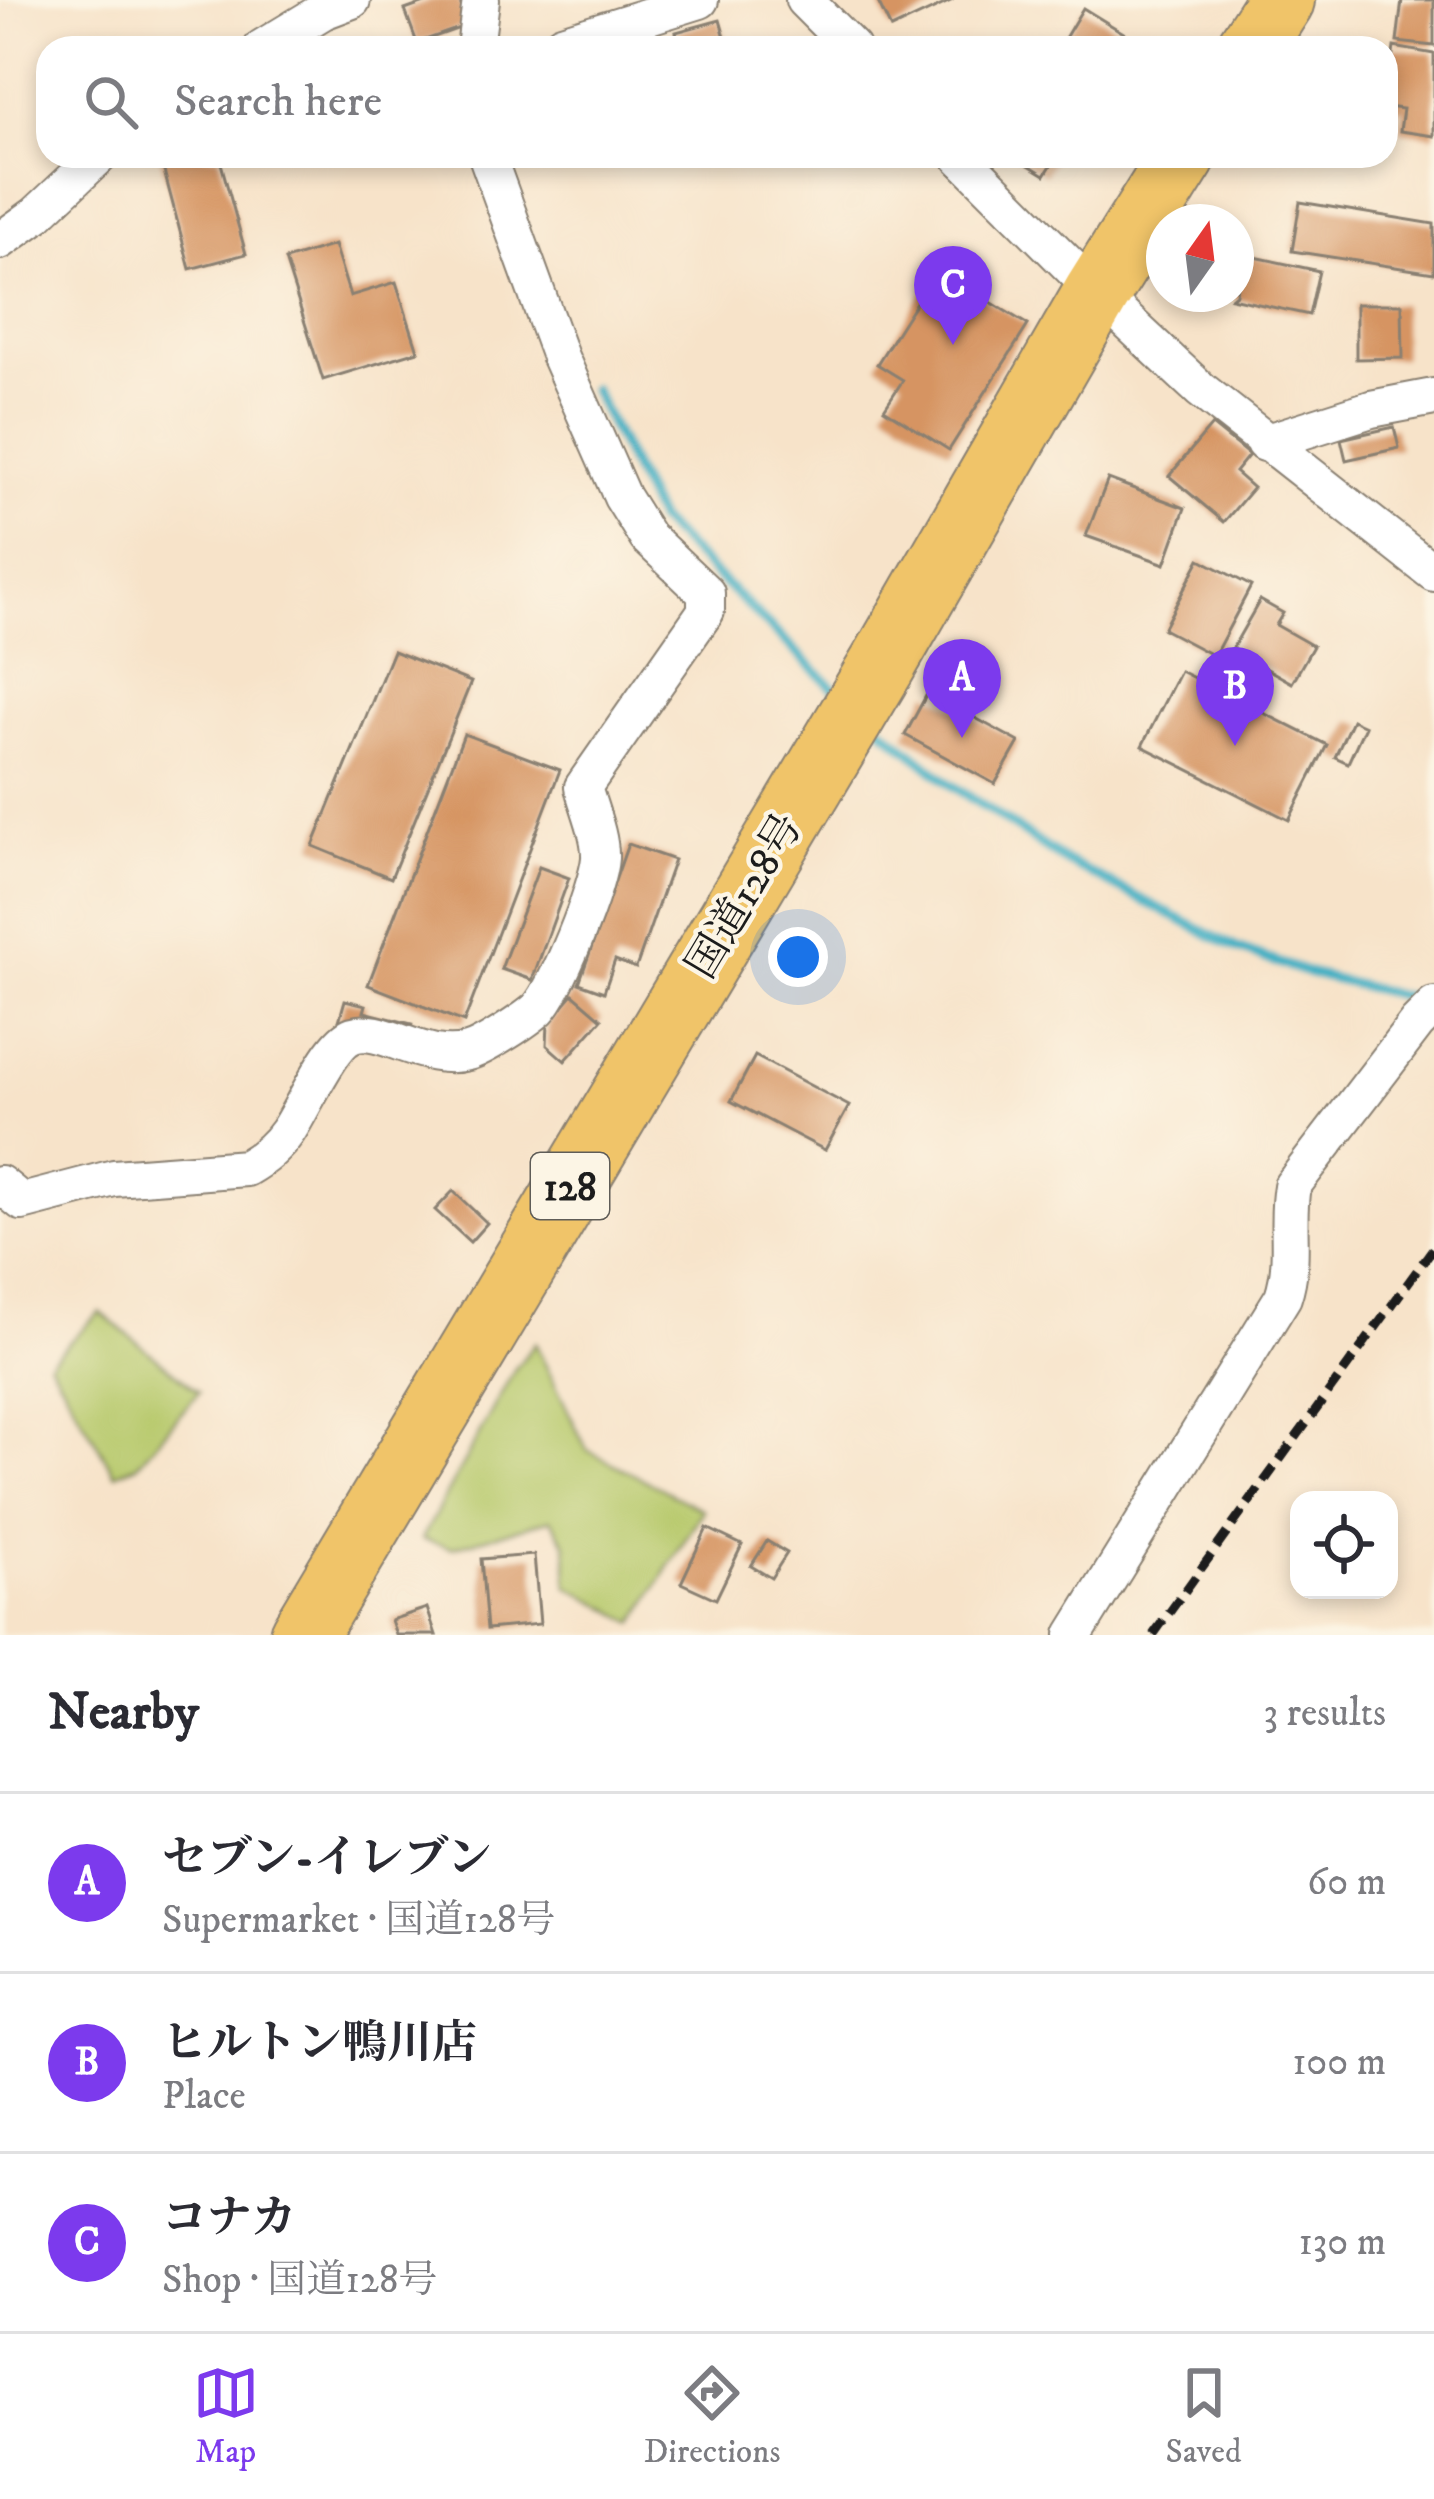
<!DOCTYPE html>
<html lang="en">
<head>
<meta charset="utf-8">
<style>
  :root { --surface:#fff; --page:#f2f2f3; --text:#2b2b33; --muted:#7c7c81; --line:#e1e1e2; --accent:#7c3aed }
  body { margin:0; font-family:"IM FELL DW Pica","Noto Serif JP",serif; background:var(--page); color:var(--text) }
  .controls { position:absolute; right:36px; bottom:36px; display:grid; overflow:hidden; border-radius:24px; box-shadow:0 6px 18px #0003 }
  .controls button { width:108px; height:108px; display:grid; place-items:center; padding:0; border:0; border-bottom:3px solid var(--line); background:var(--surface); color:var(--text); font:60px sans-serif }
  .compass { position:absolute; left:1146px; top:204px; width:108px; height:108px; border-radius:50%; background:var(--surface); box-shadow:0 6px 18px #0003; rotate:14deg }
  .you { position:absolute; left:798px; top:957px; width:42px; height:42px; margin:-30px; border:9px solid #fff; border-radius:50%; background:#1a73e8; box-shadow:0 0 0 18px #1a73e833 }
  .badge { display:grid; place-items:center; width:78px; height:78px; border-radius:50%; background:var(--accent); color:#fff; font-size:39px; font-weight:700 }
  .pin { position:absolute; translate:-50% -99px; filter:drop-shadow(0 3px 6px #0008) }
  .pin::after { content:''; position:absolute; top:63px; width:42px; height:36px; background:inherit; clip-path:polygon(0 0,100% 0,50% 100%) }
  .list { margin:0; padding:0; list-style:none }
  h2 { display:flex; justify-content:space-between; align-items:center; height:156px; margin:0; padding:0 48px; font-size:51px }
  h2 small { font-size:39px; font-weight:400; color:var(--muted) }
  .list li { display:grid; grid-template-columns:78px 1fr auto; gap:36px; align-items:center; box-sizing:border-box; height:180px; padding:0 48px; border-top:3px solid var(--line) }
  .list b { display:block; font-size:45px; white-space:nowrap }
  .list p { margin:0; font-size:39px; white-space:nowrap; color:var(--muted) }
  .list em { font-size:39px; font-style:normal; color:var(--muted) }
  .icon { flex:none; width:66px; height:66px; fill:none; stroke:currentColor; stroke-width:2; stroke-linecap:round; stroke-linejoin:round }
  .map { position:relative; flex:none; width:1434px; height:1635px; overflow:hidden }
  .search { position:absolute; background:var(--surface); box-shadow:0 6px 18px #0003; left:36px; right:36px; top:36px; height:132px; display:flex; align-items:center; gap:30px; box-sizing:border-box; padding:0 42px; border-radius:36px; color:var(--muted); font-size:45px }
  .sheet { height:696px; background:var(--surface) }
  nav { display:flex; justify-content:space-around; align-items:center; box-sizing:border-box; height:168px; border-top:3px solid var(--line); background:var(--surface); font-size:33px; color:var(--muted) }
  nav a { display:grid; justify-items:center; gap:6px }
  nav .on { color:var(--accent) }
  .map>svg:first-child { display:block }
  .green { fill:#b7c96c; stroke:#6a7244; stroke-width:3 }
  .lines { fill:none; stroke-linecap:round; stroke-linejoin:round }
  .stream { stroke:#46b1c4; stroke-width:10 }
  .building { fill:#d69462 }
  .street-casing { stroke:#8a8072; stroke-width:40 }
  .highway-casing { stroke:#8a8072; stroke-width:70 }
  .street { stroke:#fff; stroke-width:36 }
  .highway { stroke:#f0c469; stroke-width:66 }
  .rail { stroke:#1c1c1c; stroke-width:9; stroke-dasharray:18 9; stroke-linecap:butt }
  .labels { text-anchor:middle; stroke-width:9; stroke-linejoin:round; paint-order:stroke }
  .shield { fill:#fcf5e5; stroke:#5f5d58; stroke-width:3 }
  .shield-label { font-size:39px; font-weight:bold; fill:#1c1c1c }
  .street-label { font-size:42px; fill:#1c1c1c; stroke:#fcf5e5 }
</style>
</head>
<body>
<div class="map">
<svg width="1434" height="1635" viewBox="0 0 1434 1635">
  <rect width="100%" height="100%" fill="#fcf5e5"/>
  <filter id="ink" filterUnits="userSpaceOnUse"><feTurbulence type="fractalNoise" baseFrequency=".00833" numOctaves="2"/><feDisplacementMap in="SourceGraphic" scale="24" xChannelSelector="R" yChannelSelector="G"/><feConvolveMatrix kernelMatrix="1 2 1 2 8 2 1 2 1" color-interpolation-filters="sRGB"/></filter>
  <filter id="wash" filterUnits="userSpaceOnUse"><feTurbulence type="fractalNoise" baseFrequency=".004" numOctaves="4" result="noise"/><feDisplacementMap in="SourceGraphic" scale="48" xChannelSelector="R" yChannelSelector="G"/><feGaussianBlur stdDeviation="2.7" result="paint"/><feColorMatrix in="noise" values="0 0 0 0 0 0 0 0 0 0 0 0 0 0 0 0 0 1.4 0 .05"/><feComposite in="paint" operator="in"/></filter>
  <g filter="url(#wash)">
    <rect width="100%" height="100%" fill="#f7e3c9"/>
    <g class="green">
      <path d="M100,1312l99,80 -62,73 -22,9 -66,-112z"/>
      <path d="M535,1343l52,107 116,60 -68,113 -67,-37 -2,-42 -15,-25 -100,29 -29,-9 92,-169z"/>
    </g>
    <g class="lines">
      <g class="stream">
        <path d="M593,389l65,131 180,172"/>
        <path d="M876,723l74,61 114,76 174,89 73,25 114,27"/>
      </g>
    </g>
    <g id="blocks">
      <g class="building">
        <path d="M433,0h26l9,25 -51,18 -12,-33z"/>
        <path d="M877,0h76l-62,29z"/>
        <path d="M1402,0h32v46l-37,-4z"/>
        <path d="M1083,8l52,32 -5,8h-71z"/>
        <path d="M720,20l8,28h-57l8,-4 -3,-12z"/>
        <path d="M1394,47l40,7v82l-34,-5 3,-22 -17,-2z"/>
        <path d="M160,156h59l27,98 -56,15z"/>
        <path d="M1014,156h43l-12,19z"/>
        <path d="M1300,202l134,22v49l-142,-22z"/>
        <path d="M334,245l16,51 46,-14 22,69 -95,29 -38,-120z"/>
        <path d="M1241,254l78,17 -10,44 -78,-17 5,-4z"/>
        <path d="M937,269l91,56 -79,125 -65,-41 19,-29 -26,-16z"/>
        <path d="M1356,304h46l1,54 -47,1z"/>
        <path d="M1212,425l37,30 -14,17 18,16 -29,34 -55,-46z"/>
        <path d="M1394,427l5,21 -53,12 -5,-21z"/>
        <path d="M1108,479l77,29 -20,56 -79,-28z"/>
        <path d="M1200,559l51,27 -37,70 -51,-27z"/>
        <path d="M1260,600l23,13 -7,12 37,21 -21,37 -60,-34z"/>
        <path d="M393,651l78,31 -80,196 -78,-32z"/>
        <path d="M1180,671l147,74 -38,75 -147,-74z"/>
        <path d="M928,692l91,50 -24,42 -90,-49z"/>
        <path d="M1352,720l13,6 -17,37 -13,-6z"/>
        <path d="M464,734l96,36 -96,252 -96,-37z"/>
        <path d="M628,844l46,16 -38,108 -21,-8 -11,32 -25,-9z"/>
        <path d="M539,867l30,11 -37,102 -31,-11z"/>
        <path d="M573,994l29,25 -37,42 -18,-16 1,-22z"/>
        <path d="M345,1000l21,5 -2,7 48,12 -4,14 -69,-17z"/>
        <path d="M755,1056l94,50 -24,44 -94,-49z"/>
        <path d="M453,1191l34,32 -17,19 -35,-32z"/>
        <path d="M707,1528l35,17 -26,54 -35,-16z"/>
        <path d="M767,1541l20,12 -16,25 -20,-12z"/>
        <path d="M534,1555l6,69 -53,5 -6,-70z"/>
        <path d="M427,1608l9,27h-40l-5,-15z"/>
      </g>
    </g>
  </g>
  <g filter="url(#ink)">
    <use href="#blocks" fill-opacity="0" stroke="#8a8072" stroke-width="3"/>
    <g class="lines">
      <g class="street-casing">
        <g id="street">
          <path d="M804,0l48,48"/>
          <path d="M562,43l138,-43"/>
          <path d="M262,48l61,-37 29,-11"/>
          <path d="M475,48l6,-48"/>
          <path d="M960,156l137,137 104,97 233,183"/>
          <path d="M0,241l36,-26 63,-59"/>
          <path d="M1264,443l107,-34 63,-12"/>
          <path d="M0,1184l22,18 92,-24 132,-10c16,-9 30,-20 41,-36 15,-21 43,-89 66,-97 29,-10 72,29 115,17 15,-4 58,-32 70,-43 19,-20 60,-122 62,-151 1,-22 -11,-49 -17,-71l123,-176v-18l-59,-56 -25,-40 -62,-140 -73,-201"/>
          <path d="M1074,1635l209,-338c13,-39 2,-73 9,-111l125,-163 17,-17"/>
        </g>
      </g>
      <g class="highway-casing">
        <g id="highway">
          <path d="M1250,48l31,-48"/>
          <path d="M303,1635l580,-971 214,-371 86,-137"/>
        </g>
      </g>
      <use href="#street" class="street"/>
      <use href="#highway" class="highway"/>
      <path class="rail" d="M1153,1635l281,-388"/>
    </g>
  </g>
  <g class="labels">
    <rect class="shield" x="531" y="1153" width="78" height="66" rx="9"/>
    <g class="shield-label">
      <text x="570" y="1200">128</text>
    </g>
    <g class="street-label">
      <text transform="translate(743 895) rotate(-59)" y="15">国道128号</text>
    </g>
  </g>
</svg>
<div class="controls">
<button><svg class="icon" aria-label="locate" viewBox="0 0 24 24"><circle cx="12" cy="12" r="6"/><path d="M12 2v4M12 18v4M2 12h4M18 12h4"/></svg></button>
</div>
<svg class="compass" viewBox="-18 -18 36 36"><path d="M0-13l5 13h-10z" fill="#e53935"/><path d="M0 13l5-13h-10z" fill="#7c7c81"/></svg>
<div class="you"></div>
<div class="pin badge" style="left:962px;top:738px">A</div>
<div class="pin badge" style="left:1235px;top:746px">B</div>
<div class="pin badge" style="left:953px;top:345px">C</div>
<div class="search"><svg class="icon" aria-label="search" viewBox="0 0 24 24"><circle cx="10" cy="10" r="6"/><path d="M15 15l6 6"/></svg>Search here</div>
</div>
<section class="sheet">
<h2>Nearby<small>3 results</small></h2>
<ul class="list">
<li><span class="badge">A</span><div><b>セブン-イレブン</b><p>Supermarket · 国道128号</p></div><em>60 m</em></li>
<li><span class="badge">B</span><div><b>ヒルトン鴨川店</b><p>Place</p></div><em>100 m</em></li>
<li><span class="badge">C</span><div><b>コナカ</b><p>Shop · 国道128号</p></div><em>130 m</em></li>
</ul>
</section>
<nav>
<a class="on"><svg class="icon" aria-label="map" viewBox="0 0 24 24"><path d="M3 6l6-2 6 2 6-2v14l-6 2-6-2-6 2zM9 4v14M15 6v14"/></svg>Map</a>
<a><svg class="icon" aria-label="directions" viewBox="0 0 24 24"><path d="M12 3l9 9-9 9-9-9zM9 14v-3h6M13 9l2 2-2 2"/></svg>Directions</a>
<a><svg class="icon" aria-label="saved" viewBox="0 0 24 24"><path d="M7 4h10v16l-5-4-5 4z"/></svg>Saved</a>
</nav>
</body>
</html>
